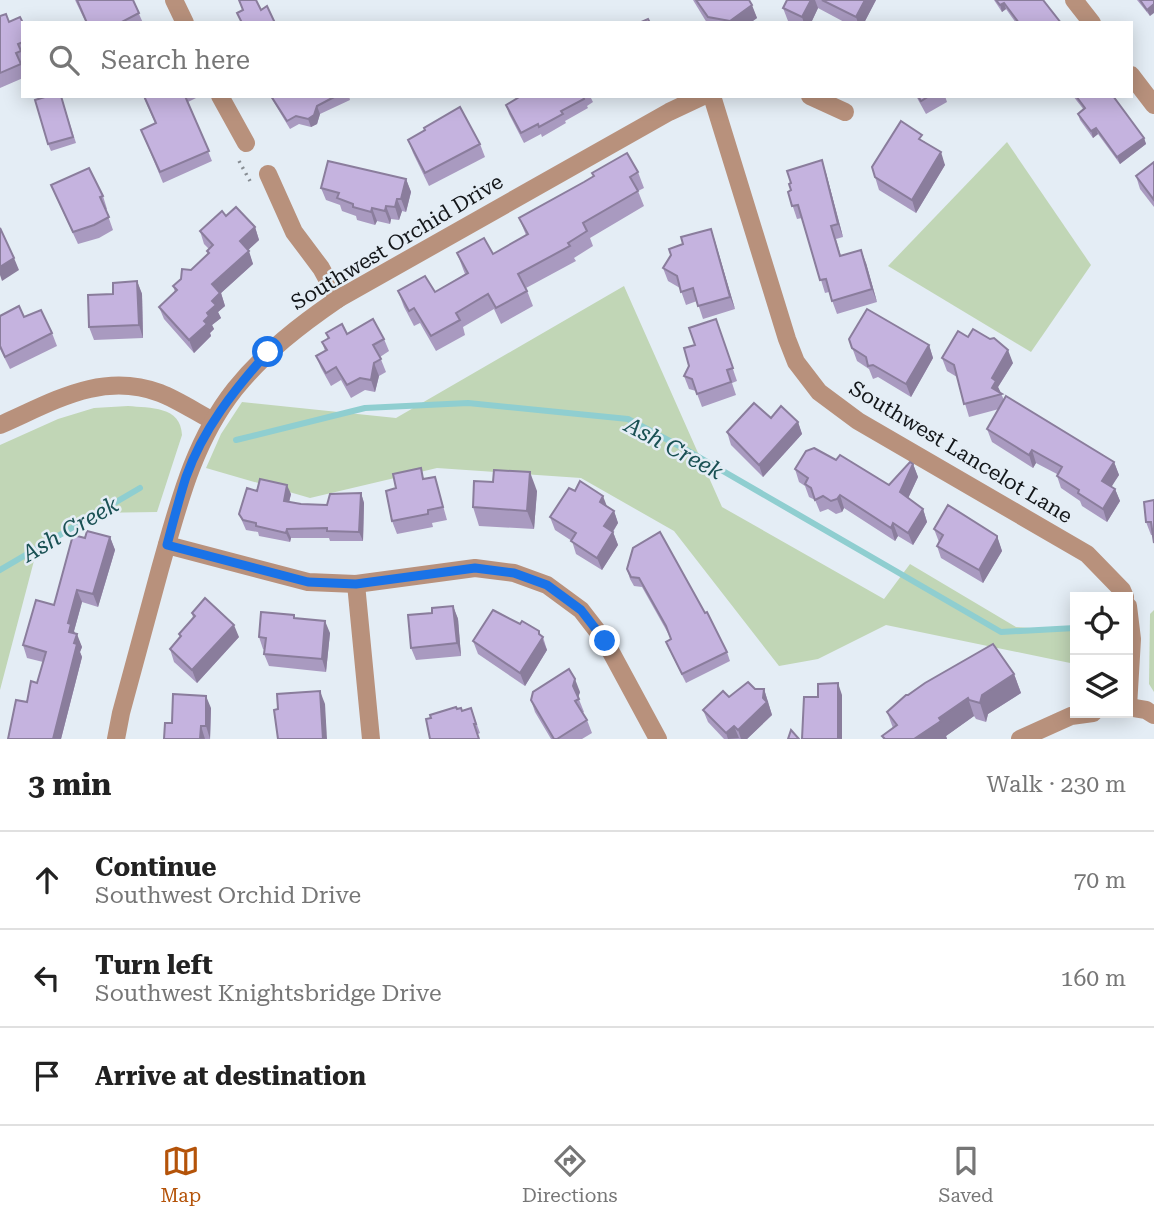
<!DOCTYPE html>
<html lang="en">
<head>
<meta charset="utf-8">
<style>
  :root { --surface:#fff; --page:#f2f2f2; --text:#222; --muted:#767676; --line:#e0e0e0; --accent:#b45309 }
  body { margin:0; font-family:"Roboto Serif",serif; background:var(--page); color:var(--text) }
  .controls { position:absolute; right:21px; bottom:21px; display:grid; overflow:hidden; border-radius:0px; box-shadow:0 4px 18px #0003 }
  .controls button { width:63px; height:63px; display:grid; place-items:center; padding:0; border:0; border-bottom:2px solid var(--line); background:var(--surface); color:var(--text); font:35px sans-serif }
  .stop { position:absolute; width:21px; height:21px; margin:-16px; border:5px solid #1a73e8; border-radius:50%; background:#fff }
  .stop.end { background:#1a73e8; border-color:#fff; box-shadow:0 2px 7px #0008 }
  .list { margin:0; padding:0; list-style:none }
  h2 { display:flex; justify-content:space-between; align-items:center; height:91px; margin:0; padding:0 28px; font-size:30px }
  h2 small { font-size:23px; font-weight:400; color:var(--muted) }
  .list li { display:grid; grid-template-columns:46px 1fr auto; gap:21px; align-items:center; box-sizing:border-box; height:98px; padding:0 28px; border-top:2px solid var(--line) }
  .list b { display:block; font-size:26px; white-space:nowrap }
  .list p { margin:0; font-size:23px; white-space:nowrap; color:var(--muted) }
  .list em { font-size:23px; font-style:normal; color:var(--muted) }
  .icon { flex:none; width:38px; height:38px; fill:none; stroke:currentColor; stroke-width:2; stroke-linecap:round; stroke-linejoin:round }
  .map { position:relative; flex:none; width:1154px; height:739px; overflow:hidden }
  .search { position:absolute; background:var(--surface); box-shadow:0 4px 18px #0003; left:21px; right:21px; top:21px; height:77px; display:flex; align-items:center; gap:18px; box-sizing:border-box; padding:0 24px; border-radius:0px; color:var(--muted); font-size:26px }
  .sheet { height:385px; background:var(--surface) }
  nav { display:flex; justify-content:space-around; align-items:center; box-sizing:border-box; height:98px; border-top:2px solid var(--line); background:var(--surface); font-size:19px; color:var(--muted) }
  nav a { display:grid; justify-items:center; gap:4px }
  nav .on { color:var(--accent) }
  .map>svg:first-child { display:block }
  .green { fill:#c1d6b6 }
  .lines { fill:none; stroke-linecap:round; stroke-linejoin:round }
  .stream { stroke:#8fced0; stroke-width:6 }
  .path { stroke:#878d93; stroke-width:3.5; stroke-dasharray:2 5; stroke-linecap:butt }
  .minor { stroke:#b8917c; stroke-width:18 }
  .wall { fill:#a99ac0 }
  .shaded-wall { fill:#8a7d9c }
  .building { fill:#c5b3df; stroke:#8a7d9c; stroke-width:2 }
  .route { stroke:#1a73e8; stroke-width:9 }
  .labels { text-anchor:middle; stroke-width:5; stroke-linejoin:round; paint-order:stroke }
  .street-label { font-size:21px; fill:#131619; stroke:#e4edf5 }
  .water-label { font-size:23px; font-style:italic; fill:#1a5154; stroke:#e4edf5 }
</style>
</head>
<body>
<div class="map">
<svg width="1154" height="739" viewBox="0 0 1154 739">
  <rect width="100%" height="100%" fill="#e4edf5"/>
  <g class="green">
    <path d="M1007,142l84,123 -60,87 -143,-86z"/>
    <path d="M624,286l98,221 162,92 26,-35 106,63 59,4v33l-189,-39 -68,34 -39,7 -105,-135 -93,-53 -144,-10 -127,30 -104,-30 15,-34 21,-32 154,16z"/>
    <path d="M128,406c22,2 53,0 54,29l-25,77 -66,1 -55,40 -36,137v-245l58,-26 36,-11z"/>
    <path d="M1154,610v82l-5,-8 1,-70z"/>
  </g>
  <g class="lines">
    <g class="stream">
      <path d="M236,440l129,-32 103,-5 160,16 57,30 316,183 74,-4"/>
      <path d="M0,570l140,-82"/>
    </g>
    <path class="path" d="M239,161l11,20"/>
    <g class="minor">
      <path d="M174,0l11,23"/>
      <path d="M1074,0l18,23"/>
      <path d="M1131,75l23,30"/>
      <path d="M220,96l26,47"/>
      <path d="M712,96l75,243 9,23 23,30 39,29 229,133 35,36 3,7"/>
      <path d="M810,96l35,16"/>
      <path d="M268,174l26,58 27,36 17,31"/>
      <path d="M0,425c53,-23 101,-54 160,-32 18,7 36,19 53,28"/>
      <path d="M167,545l141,37 48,2 119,-16 39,5 33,12 34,25 24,31 53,98"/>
      <path d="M356,584l15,155"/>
      <path d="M1128,606l4,33 -4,68"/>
      <path d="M1128,707l18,3 8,5"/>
      <path d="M116,739l5,-26c13,-48 26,-96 39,-144 18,-63 33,-127 75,-180 30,-37 65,-64 103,-90l331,-187 34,-16"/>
      <path d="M1020,739l51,-23 22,-3"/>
    </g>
  </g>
  <g class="wall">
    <path d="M75,0h58l10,23h-57z"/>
    <path d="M693,0h56l8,18 -7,5h-43z"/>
    <path d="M787,0h89l-12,23h-18l-28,-15 -7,15h-19l-4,-2 -5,-13z"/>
    <path d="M994,0h49l18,23h-45l-10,-14 -4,3z"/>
    <path d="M1137,0h17l-4,16z"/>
    <path d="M0,16l9,6 14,1v42h-2l2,5v8l-23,10z"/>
    <path d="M61,96l15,47 -25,8 -3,-7z"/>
    <path d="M143,96h52l1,2 -8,4 24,59 -49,22 -22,-53 14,-7z"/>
    <path d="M270,96h79l1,4 -30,14 -3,10 -6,3 -12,-3 -9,5z"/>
    <path d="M521,96h69l3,6 -6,4 1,2 -23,13 1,2 -24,14 -1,-3 -17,9 -15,-29 -3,-9z"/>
    <path d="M916,96h29l2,6 -21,12z"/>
    <path d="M1073,96h40l31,42 2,6 -26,20 -22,-30 -5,4 -13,-18 -2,-6 6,-4z"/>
    <path d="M408,140l72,4 5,13 -56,29 -16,-33z"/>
    <path d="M924,141l21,24 -29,48 -37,-23 -4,-13z"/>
    <path d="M1154,162v45l-14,-18 -4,-13z"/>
    <path d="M638,172l6,16 -6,3 6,15 -54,32 3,8 -19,12 2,3 -50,27 7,18 -32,18 -7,-15 -31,18 2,8 -29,16 -16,-28 -6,3 -10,-19 -6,-16 37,1 30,-18 -8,-21 36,1 33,-19 -7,-17 74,-41 -1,-4z"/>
    <path d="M826,173l17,64 -7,2 5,17 25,7 11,39 -40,12 -8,-22 -4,1 -23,-75 -5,1 -9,-27z"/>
    <path d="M406,179l5,13 -5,20 -4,-1 -3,9 -8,-1 -1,5 -13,-3 -2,4 -18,-5 -1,-4 -14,-5 -2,-6 -14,-5 -5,-12z"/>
    <path d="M51,185l52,11 4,13 -1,1 7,20 -14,8 -21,6 -22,-47z"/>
    <path d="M226,216l29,11 4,13 -11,10 5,14 -32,29 4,13 -7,6 3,6 -9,7 2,4 -4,4 1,3 -17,17 -30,-34 -5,-12 16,-15 -2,-6 35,-32 -1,-3 2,-2 -5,-5 -4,-13z"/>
    <path d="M711,229l24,80 -32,10 -6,-18 -11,4 -6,-17 -12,-7 -5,-13 20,-24z"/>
    <path d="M137,281l5,13 1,44 -49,2 -5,-13z"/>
    <path d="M0,316l24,1 28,16 5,13 -47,23 -10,-20z"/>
    <path d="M716,319l21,62 -5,2 4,12 -34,12 -6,-16 -7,-2 -5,-13 5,-10 6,-21z"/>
    <path d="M326,333l21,1 37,5 5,12 -9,6 6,15 -7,4 -4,16 -10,-2 -14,8 -10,-18 -10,6 -10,-18 -5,-12 9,-5 -3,-9 6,-3z"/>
    <path d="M849,339l80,6 4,13 -22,39 -33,-20 -5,2 -4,-10 -12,-8z"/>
    <path d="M942,358l71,5 -15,24 6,13 110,62 5,13 -8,11 4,3 5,12 -13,21 -25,-16 -2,-5 -19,-13 -4,-12v-2l-21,-11 -3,5 -41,-26 -5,-13 12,-20 -30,8 -12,-40 -10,-6z"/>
    <path d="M771,418l27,4 4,12 -39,43 -32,-32 -4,-13z"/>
    <path d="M836,460l53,25 24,-21 5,13 -10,21 15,11 4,13 -14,23 -15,-9 -3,5 -51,-33 -2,4 -6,2 -8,-5 -8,3 -5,-12 -6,-3 -4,-11 -6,-4 -4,-13z"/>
    <path d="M435,477l12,43 -15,3 1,4 -36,7 -5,-13 4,-33z"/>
    <path d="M493,482l44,9 -3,38 -55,-3 -6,-19z"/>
    <path d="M257,491l34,3 -2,8 12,2 26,1 34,-12 3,10 -1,38h-33l-1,-3h-38l-1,4 -31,-6 -1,-4 -12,-2 -7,-16z"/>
    <path d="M1154,500v44l-1,-9h-2l-5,-13z"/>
    <path d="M607,506l7,5 4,12 -5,9 5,13 -16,25 -26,-16 -4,-13 -17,-11 -5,-13z"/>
    <path d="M934,529l63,7 5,15 -19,32 -42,-25 -4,-12 2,-4z"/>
    <path d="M110,537l5,13 -17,57 -16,-5 -8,29 8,16 -2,5 2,5 -21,82h-53l29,-56 6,-21 -16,-4 -4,-13 31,-40 31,-67z"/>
    <path d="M633,548l94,104 3,9 -44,22 -16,-32 -4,-9 5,-3 -2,-4 -27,-48 -8,-1 -4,-7 -3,-10z"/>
    <path d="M453,606l5,13 3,37 -45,4 -5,-12z"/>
    <path d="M192,613l47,24 -42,46 -23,-21 -4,-13 10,-11 -1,-4 14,-16z"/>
    <path d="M295,618l35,15 -4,39 -57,-6 -5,-12 1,-4 -2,-1 -4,-12z"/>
    <path d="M541,636l2,1 4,13 -22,36 -47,-32 -5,-13z"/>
    <path d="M1014,674l7,19 -33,21 -2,8 -10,-3 -2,-3 -28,20 1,3h-64l-1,-3 11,-8 -6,-16 21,-17z"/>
    <path d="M755,689h9l8,26 -25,24h-23l-16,-17 -5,-12 26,-13z"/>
    <path d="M580,692l-2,5 6,15 -2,1 5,7 5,13 -10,6h-31l-16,-27 -4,-12z"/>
    <path d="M211,708l-1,31h-46l8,-16z"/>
    <path d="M471,708l9,25 -2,1 -16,-23z"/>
  </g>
  <g class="shaded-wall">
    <path d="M811,0h4l3,8 -7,15h-7l-2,-6z"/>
    <path d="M865,0h11l-12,23h-6l-2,-6z"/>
    <path d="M1004,3l2,6 -4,3 -2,-7z"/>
    <path d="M1154,4v9l-4,3 -3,-6z"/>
    <path d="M752,5l5,13 -7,5h-19l-1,-2z"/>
    <path d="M317,106l3,8 -3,10 -6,3 -3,-8z"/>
    <path d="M1096,128l2,6 -5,4 -2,-7z"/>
    <path d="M1144,138l2,6 -26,20 -3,-7z"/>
    <path d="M941,152l4,13 -29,48 -4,-13z"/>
    <path d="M822,160l4,13 17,64 -5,-13z"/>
    <path d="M406,179l5,13 -5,20 -5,-13z"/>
    <path d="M397,199l5,12 -3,9 -4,-13z"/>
    <path d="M386,206l5,13 -1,5 -5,-13z"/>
    <path d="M372,208l5,13 -2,4 -4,-13z"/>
    <path d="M255,227l4,13 -15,14 -4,-13z"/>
    <path d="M711,229l4,12 20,68 -5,-12z"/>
    <path d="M861,250l5,13 11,39 -5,-13z"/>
    <path d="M249,251l4,13 -32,29 4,13 -7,6 3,6 -9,7 2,4 -4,4 1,3 -17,17 -5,-13 15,-19 3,-8 5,-29z"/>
    <path d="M14,258l5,12 -17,11 -2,-6v-8z"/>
    <path d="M137,281l5,13 1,44 -4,-13z"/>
    <path d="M929,345l4,13 -22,39 -5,-13z"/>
    <path d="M1008,350l5,13 -15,24 3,6 -9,-5v-10z"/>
    <path d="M374,363l5,13 -4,16 -4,-12z"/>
    <path d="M798,422l4,12 -39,43 -4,-12z"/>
    <path d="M1032,450l4,13 -3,5 -4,-13z"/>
    <path d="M1114,462l5,13 -12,19 -5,-13z"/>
    <path d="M913,464l5,13 -13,28 -5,-13z"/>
    <path d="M530,472l7,19 -3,38 -7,-18z"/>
    <path d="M287,485l4,9 -4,16 -3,-9z"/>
    <path d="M1115,489l5,12 -13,21 -4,-13z"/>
    <path d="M361,493l3,10 -1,38 -4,-9z"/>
    <path d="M840,495l4,13 -2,4 -5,-13z"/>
    <path d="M603,496l5,13 -8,-7z"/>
    <path d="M923,509l4,13 -14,23 -5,-12z"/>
    <path d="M614,511l4,12 -10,16 -4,-13z"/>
    <path d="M893,523l5,13 -3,5 -4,-13z"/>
    <path d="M287,529l4,9 -1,4 -4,-9z"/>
    <path d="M613,532l5,13 -16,25 -5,-12z"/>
    <path d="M997,536l5,15 -19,32 -4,-13z"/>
    <path d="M110,537l5,13 -17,57 -5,-13z"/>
    <path d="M77,590l5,12 -8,29 2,6 -7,-5 -1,-9z"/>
    <path d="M453,606l5,13 3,37 -4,-13z"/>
    <path d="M325,621l5,12 -4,39 -4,-13z"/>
    <path d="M234,625l5,12 -42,46 -5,-13z"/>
    <path d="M539,631l8,19 -22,36 -5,-13z"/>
    <path d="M77,634l5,13 -2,5 2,5 -21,82h-8z"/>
    <path d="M1014,674l7,19 -33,21 -2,8 -6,-19 2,-8z"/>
    <path d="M575,679l5,13 -2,6 -5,-12z"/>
    <path d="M838,683l4,12v44h-4z"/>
    <path d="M764,689l8,26 -25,24h-6l-3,-9 25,-32z"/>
    <path d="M320,691l5,13 2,35h-4z"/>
    <path d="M206,696l5,12 -1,31 -4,-13z"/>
    <path d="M968,698l6,18 -28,20 1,3h-33l25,-21z"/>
    <path d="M201,726l4,13h-5z"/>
    <path d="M734,726l5,12 -11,1 -2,-6z"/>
  </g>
  <g class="building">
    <path d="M77,0h56l6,13 -19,10 -6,-1 -27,1z"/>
    <path d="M239,0h17l5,10 6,-4 8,17h-33l-5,-10 6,-3z"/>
    <path d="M696,0h53l3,5 -22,16 -22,-4z"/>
    <path d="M787,0h24l-9,17 -19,-9z"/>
    <path d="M822,0h43l-9,17z"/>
    <path d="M996,0h47l18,23h-42l-15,-20 -4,2z"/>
    <path d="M1140,0h14v4l-7,6z"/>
    <path d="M6,14l3,8 11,-5 3,6v19l-5,2 3,7 -5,2 5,11 -21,9v-57z"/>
    <path d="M648,19l2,4h-11z"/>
    <path d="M48,96h13l12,41 -25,7 -13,-44z"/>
    <path d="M144,96h41l24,55 -49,21 -19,-42 15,-7z"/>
    <path d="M271,96h65l-19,10 -3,9 -6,4 -12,-3 -9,5z"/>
    <path d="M521,96h62l1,3 -23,12 2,3 -24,13 -1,-3 -17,9 -15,-28z"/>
    <path d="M918,96h11l-8,5z"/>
    <path d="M1076,96h37l31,42 -27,19 -21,-29 -5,3 -13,-17 7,-6z"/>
    <path d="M460,107l20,37 -55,29 -17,-33 17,-10 -1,-2z"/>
    <path d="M901,121l21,14 -3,4 22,13 -29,48 -37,-23 -3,-10z"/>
    <path d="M627,153l11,19 -8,5 8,14 -55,32 4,8 -19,12 2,3 -52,28 9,17 -31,17 -8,-14 -32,19 4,7 -29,16 -17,-28 -5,3 -11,-20 27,-15 10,16 33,-19 -11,-20 27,-15 9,16 35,-20 -9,-16 65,-36 10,-6 -2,-3z"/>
    <path d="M822,160l16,64 -7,2 9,30 21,-6 11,39 -40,12 -6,-22 -6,1 -22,-75 -6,1 -4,-14 3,-2 -2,-6 2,-1 -4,-12z"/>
    <path d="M328,161l78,18 -5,20h-4l-2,8 -9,-1 -1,5 -13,-3 -1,4 -18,-5v-3l-16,-6 2,-5 -18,-5z"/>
    <path d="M1154,162v38l-18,-24z"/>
    <path d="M89,168l14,28 -3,1 9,20 -15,8 -21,7 -22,-47z"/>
    <path d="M236,207l19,20 -15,14 9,10 -37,33 8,9 -8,8 4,4 -9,8 2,3 -5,5 3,3 -18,16 -30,-33 18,-17 -4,-4 8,-7 1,-10 9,1 18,-17 -2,-2 6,-6 -13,-14 22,-20 4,5z"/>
    <path d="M0,228l14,30 -14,9z"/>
    <path d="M711,229l19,68 -32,9 -5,-18 -12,4 -4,-16 -14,-8 8,-13 -2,-6 14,-5 -2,-7z"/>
    <path d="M137,281l2,44 -50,2 -1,-32 25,-1v-11z"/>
    <path d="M19,306l5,11 17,-7 11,23 -47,24 -5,-11v-30z"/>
    <path d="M867,309l62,36 -23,39 -33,-19 -5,1 -2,-9 -14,-9 -3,-9z"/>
    <path d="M373,319l11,20 -11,6 8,14 -7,4 -3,17 -11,-2 -13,7 -11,-18 -10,6 -10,-17 11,-6 -5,-8 7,-4 -3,-5 16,-9 5,10z"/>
    <path d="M716,319l17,49 -6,2 4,12 -34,12 -5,-15 -8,-3 5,-10 -5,-18 11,-3 -6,-17z"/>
    <path d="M973,329l17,10 4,-1 14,12 -16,28 4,3 -4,7 10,6 -38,10 -10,-39 -12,-7 16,-27 10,6z"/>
    <path d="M1006,396l108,66 -12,19 13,8 -12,20 -25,-16 1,-3 -22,-14 5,-9 -30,-17 -3,5 -42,-26z"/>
    <path d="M754,403l17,15 10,-12 17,16 -39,43 -32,-33z"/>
    <path d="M814,448l22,12 4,-5 49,30 21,-23 3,2 -13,28 23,17 -15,24 -15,-10 -2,5 -51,-33 -3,4 -6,2 -8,-5 -8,4 -4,-12 -6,-4 3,-6 -13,-9 11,-18z"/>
    <path d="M421,468l2,11 12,-2 8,30 -15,3v4l-36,7 -6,-30 10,-3 -3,-14z"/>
    <path d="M494,470l36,2 -3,39 -54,-4 1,-26 19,1z"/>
    <path d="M260,479l27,6 -3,16 17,3 26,1 3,-11 31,-1 -2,39 -32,-1v-3l-40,1 -1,4 -30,-7v-3l-13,-3 -4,-6 8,-26 10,3z"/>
    <path d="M580,481l23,15 -3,6 14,9 -10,15 9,6 -16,26 -26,-17 5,-8 -26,-16 19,-29 6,3z"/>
    <path d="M1154,500v43l-3,-21h-5l-2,-20z"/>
    <path d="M948,505l49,31v2l-18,32 -42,-24 6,-11 -9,-6z"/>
    <path d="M87,531l23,6 -17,57 -16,-4 -9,33 3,1 -2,8 8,2 -3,9 3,1 -24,95h-45l8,-39 11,2 4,-21 6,2 9,-31 -23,-7 13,-45 18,5 19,-70 12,3z"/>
    <path d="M660,532l45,81 2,-1 20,40 -45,22 -16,-32 5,-3 -5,-13 -27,-48 -8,-1 -4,-8 6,-21z"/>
    <path d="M205,598l29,27 -42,45 -22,-21 11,-13 -2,-2 16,-18 -3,-3z"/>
    <path d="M453,606l4,37 -46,5 -3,-33 24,-2v-5z"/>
    <path d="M493,610l27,14 2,-3 17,10v3l4,3 -23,36 -47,-32z"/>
    <path d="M261,612l33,3v3l31,3 -3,38 -58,-5 2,-16 -7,-1z"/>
    <path d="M993,644l21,30 -32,21 -2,8 -11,-3 -1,-2 -29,20 2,3 -27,18h-29l-3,-3 15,-11 -10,-13 19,-17h2l17,-12z"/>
    <path d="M569,669l6,10 -2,7 6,13 -4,2 12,19 -30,19h-3l-23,-39 2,-8z"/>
    <path d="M748,682l7,7h9l-1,9 4,4 -29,28 -4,-4 -8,7 -23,-23 20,-19 6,6z"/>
    <path d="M838,683v56h-36l2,-42h14v-13z"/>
    <path d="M320,691l3,48h-45l-4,-29 4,-1 -1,-15z"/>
    <path d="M173,694l33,2v30h-5l-1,13h-36l1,-16h7z"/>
    <path d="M456,707l1,2 4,-1 1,3 9,-3 5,16h-2l5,15h-49l-4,-20 5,-1 -1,-3z"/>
    <path d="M791,730l8,9h-11z"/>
  </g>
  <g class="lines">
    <path class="route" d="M268,352c-34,38 -65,77 -82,125 -7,22 -13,45 -19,68l141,37 48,2 119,-16 39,5 33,12 34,25 24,31"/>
  </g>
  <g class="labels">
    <g class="street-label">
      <text transform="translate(397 242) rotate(-31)" y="7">Southwest Orchid Drive</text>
      <text transform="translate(961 452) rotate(31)" y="7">Southwest Lancelot Lane</text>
    </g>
    <g class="water-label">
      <text transform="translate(674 448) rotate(28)" y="8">Ash Creek</text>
      <text transform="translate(70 529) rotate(-30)" y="8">Ash Creek</text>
    </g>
  </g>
</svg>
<div class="controls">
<button><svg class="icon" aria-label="locate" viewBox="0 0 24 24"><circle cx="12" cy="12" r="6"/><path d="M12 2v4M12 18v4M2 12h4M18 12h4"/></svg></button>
<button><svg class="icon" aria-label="layers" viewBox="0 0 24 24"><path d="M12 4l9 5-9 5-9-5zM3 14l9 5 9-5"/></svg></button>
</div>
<div class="stop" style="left:268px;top:352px"></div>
<div class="stop end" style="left:605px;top:641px"></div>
<div class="search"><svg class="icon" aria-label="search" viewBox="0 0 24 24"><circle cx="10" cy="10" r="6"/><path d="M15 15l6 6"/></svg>Search here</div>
</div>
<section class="sheet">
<h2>3 min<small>Walk · 230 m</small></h2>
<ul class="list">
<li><svg class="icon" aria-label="ahead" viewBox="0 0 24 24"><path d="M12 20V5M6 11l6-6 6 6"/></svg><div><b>Continue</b><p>Southwest Orchid Drive</p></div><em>70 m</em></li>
<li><svg class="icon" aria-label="left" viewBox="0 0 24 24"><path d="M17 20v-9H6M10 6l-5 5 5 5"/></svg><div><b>Turn left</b><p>Southwest Knightsbridge Drive</p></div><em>160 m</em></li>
<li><svg class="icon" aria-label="arrive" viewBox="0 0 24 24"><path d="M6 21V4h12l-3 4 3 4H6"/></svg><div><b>Arrive at destination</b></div></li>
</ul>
</section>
<nav>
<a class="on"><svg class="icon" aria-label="map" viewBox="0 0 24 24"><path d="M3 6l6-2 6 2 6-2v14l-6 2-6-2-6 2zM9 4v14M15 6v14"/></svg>Map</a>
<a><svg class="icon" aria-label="directions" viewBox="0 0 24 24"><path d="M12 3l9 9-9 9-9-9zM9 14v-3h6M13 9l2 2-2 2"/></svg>Directions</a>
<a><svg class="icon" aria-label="saved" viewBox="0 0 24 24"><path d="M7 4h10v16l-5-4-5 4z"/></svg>Saved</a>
</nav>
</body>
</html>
